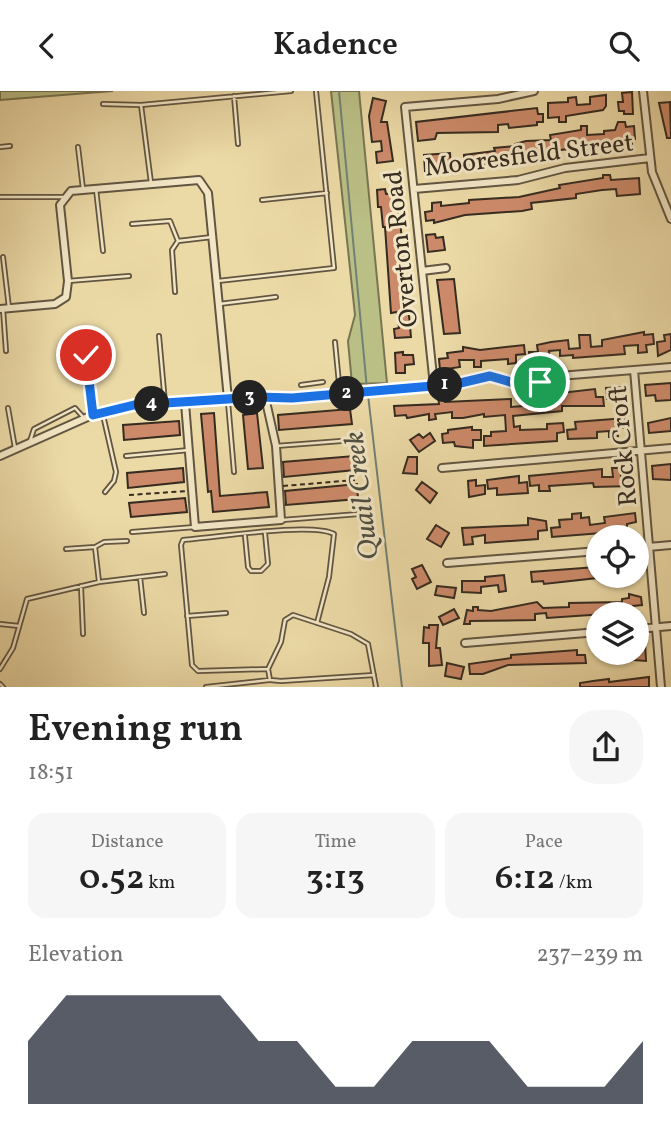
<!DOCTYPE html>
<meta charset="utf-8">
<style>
:root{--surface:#fff;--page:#f6f6f6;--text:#222;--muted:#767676;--accent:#111827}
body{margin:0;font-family:Vollkorn,serif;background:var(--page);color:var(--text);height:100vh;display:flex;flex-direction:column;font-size:26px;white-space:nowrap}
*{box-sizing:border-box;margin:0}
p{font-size:23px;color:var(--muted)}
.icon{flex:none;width:38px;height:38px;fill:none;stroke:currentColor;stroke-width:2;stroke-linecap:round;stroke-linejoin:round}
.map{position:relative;height:596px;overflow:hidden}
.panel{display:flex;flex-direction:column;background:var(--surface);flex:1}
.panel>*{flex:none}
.tools{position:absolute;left:586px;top:434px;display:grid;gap:14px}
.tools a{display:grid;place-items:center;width:63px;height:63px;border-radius:50%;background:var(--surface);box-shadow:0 2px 5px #0004;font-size:35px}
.pin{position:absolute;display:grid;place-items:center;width:60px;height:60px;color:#fff;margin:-30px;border:4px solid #fff;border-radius:50%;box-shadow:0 2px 7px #0007}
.km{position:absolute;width:35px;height:35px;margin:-18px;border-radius:50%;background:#222;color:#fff;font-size:19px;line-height:35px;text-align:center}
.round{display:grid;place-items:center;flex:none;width:74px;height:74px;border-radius:28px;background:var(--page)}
.head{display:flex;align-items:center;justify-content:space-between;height:119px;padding:0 28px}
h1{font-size:38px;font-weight:600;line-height:52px}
.metrics{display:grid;grid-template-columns:repeat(3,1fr);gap:10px;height:119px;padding:7px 28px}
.metrics div{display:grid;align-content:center;border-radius:18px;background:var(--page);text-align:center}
.metrics b{font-size:35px;font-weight:600}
.metrics small{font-size:19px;font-weight:400}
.metrics p{font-size:19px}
.chart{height:196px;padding:14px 28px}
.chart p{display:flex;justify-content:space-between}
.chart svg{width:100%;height:126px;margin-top:7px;fill:var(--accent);opacity:.7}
header{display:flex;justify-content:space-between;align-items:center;height:91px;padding:0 28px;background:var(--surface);font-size:32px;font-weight:600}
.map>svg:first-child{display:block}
.green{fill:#babf85;stroke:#787552;stroke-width:2}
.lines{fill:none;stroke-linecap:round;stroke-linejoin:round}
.stream{stroke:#718075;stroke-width:2}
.building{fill:#cd8a6a;stroke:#352b20;stroke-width:2}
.lane-casing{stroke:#625642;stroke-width:6}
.street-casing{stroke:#625642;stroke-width:10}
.path{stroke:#352b20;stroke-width:2;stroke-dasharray:5 3.5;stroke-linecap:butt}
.lane{stroke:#f2e6c5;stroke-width:2.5}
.street{stroke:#f2e6c5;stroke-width:6}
.route-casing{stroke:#fff;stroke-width:14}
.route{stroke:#1a73e8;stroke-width:9}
.labels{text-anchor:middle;stroke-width:6;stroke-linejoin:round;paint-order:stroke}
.street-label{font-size:26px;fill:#352b20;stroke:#f2e6c5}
.water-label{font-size:28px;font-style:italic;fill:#4e4e43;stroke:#f2e6c5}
</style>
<header><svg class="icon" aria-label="back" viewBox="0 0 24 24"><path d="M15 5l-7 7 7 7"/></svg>Kadence<svg class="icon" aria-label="search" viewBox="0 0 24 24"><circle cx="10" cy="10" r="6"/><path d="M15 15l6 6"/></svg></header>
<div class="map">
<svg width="671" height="596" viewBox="0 0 671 596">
<rect width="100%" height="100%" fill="#ebd9a6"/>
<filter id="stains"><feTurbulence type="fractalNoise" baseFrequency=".00286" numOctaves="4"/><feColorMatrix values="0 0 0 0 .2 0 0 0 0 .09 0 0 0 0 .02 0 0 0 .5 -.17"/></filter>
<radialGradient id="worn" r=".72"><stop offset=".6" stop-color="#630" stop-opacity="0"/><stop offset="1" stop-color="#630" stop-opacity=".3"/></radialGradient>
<!-- green -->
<path class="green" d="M0 0H113L0 9Z
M331 0H359L387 292 352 293 348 250 355 224Z"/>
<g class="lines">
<!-- stream -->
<path class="stream" d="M339 0 367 298
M368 304 402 596"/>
</g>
<!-- building -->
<path class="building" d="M632 1 633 23H624V20H619L618 11H623L622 2Z
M606 4V15L603 19 566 25V31H559V26L548 27V12L568 11V7L576 6 577 14 590 13V6Z
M373 7 386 10 381 31H387L393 70 377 72 376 61 382 60 381 50 372 51 369 25Z
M670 11 671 47H667L659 12Z
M537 17 538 23H543V31H537V34L509 37 508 33 498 34V41L437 42 435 48 418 50 416 31Z
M618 31H625L626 36 634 35 635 48H632V53L616 57V54L597 55V51L569 53V58L523 63 524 69 464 76V64L495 60 494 57 515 55V53L526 50 551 49 550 44 581 39V35H587V44L604 43V40L615 39Z
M450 62 451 76 425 80 424 64Z
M603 84H610L611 89 639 87 640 103 617 105 616 98 602 99 576 103V107L531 112 532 118 522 120 465 124 434 132V129L426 130 425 121 432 120V112L441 111V115L469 112V109L519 106 560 97 559 94 603 87Z
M385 98 386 103 395 102 396 119 399 118 411 246 395 247 394 238 399 237 397 221 391 222 385 136H383L381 116H378L377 99Z
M435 143 436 147 443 146 445 159 428 161 426 144Z
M454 188 460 242 444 243 437 189Z
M644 241V244L653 243 654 253 646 254 647 261 638 262V254L624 255 625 263 573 267V264L560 265V259L549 260 550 268 530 270 529 261H538L537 254 551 251 568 249 569 258 580 257 579 244H590L591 256 602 255V249Z
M671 243V259L658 265 657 251 665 250 664 244Z
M524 254 525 263 516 264V272L508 273V268L481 270V276H474V269H459L460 276 440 279 439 268 448 267 447 262 463 260V256L480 259Z
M403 261V264H413L414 273 405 274V282H396L395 262Z
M671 292V309L656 310 655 304 646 305 645 294Z
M625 296 626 313H616L615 307 607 308 606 297Z
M595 298 596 306H603L604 315H562V320L513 325 514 336 520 335V339L547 338V333L563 332 564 341 557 342V350L484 355V345H491V341L506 340 505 324 484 326V323L463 327H452V321L435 323 436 328 429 329V323L407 327 406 324 395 325 394 315 439 313 438 305H445V311L511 308V316L523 315V310L546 309 552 303Z
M350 318 352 333 279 339 278 324Z
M214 322 220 405 267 401 269 416 213 421 211 400 208 401 201 323Z
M257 322 263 377 248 378 243 324Z
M626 327 627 336 617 337 618 345 609 346V340L597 341V347L568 348 567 339 576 338 575 331Z
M671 327V340L649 342 648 332Z
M179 330 180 344 124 349 123 334Z
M472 336V339H481V349H473V357L455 355 454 351 443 352 442 343 448 342V339Z
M430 342 435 350 419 361 410 349 419 343 423 347Z
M354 365 355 379 284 386 283 371Z
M408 366H417V383L403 382Z
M671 373V389L653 388 652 375Z
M183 377 184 391 128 397 127 382Z
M612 377H621V385L631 384 632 395 594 396 593 392 549 395 550 400H539V394L530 395 529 385 602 378V386H613Z
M519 385V392L527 391 528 402 497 404V397L488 398 487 389Z
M476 389V395L485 394V403L469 406 468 390Z
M422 391 437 402 430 412 416 399Z
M357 393 358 408 286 414 285 400Z
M185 407 187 421 131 426 129 412Z
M581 422V427L589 426 590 434 605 432 604 426 635 422 636 431 627 433V440L552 446 551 437 560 436 559 429 572 428V423Z
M528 427 546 430 547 439 538 440V448L485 452V444L472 446 473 453 464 454 462 437 528 434Z
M436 434 449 442 441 456 427 448Z
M422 474 431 491 417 498 412 488 416 486 412 478Z
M596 476 597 487 544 493 543 490 532 491 531 481Z
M504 484 506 500 499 501 498 494 481 496V502L462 501V490H485V486Z
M437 495 456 497 454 507 435 504Z
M629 503 641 506 642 514 633 515 634 521 547 527 546 522 535 523V529L470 530V533H464L467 519 473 520V516H478V519L491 520 537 511 543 517 569 516V512L622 511V508L629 507Z
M454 518 459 527 443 534 439 526Z
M429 534H438L436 557H440L442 574 429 575V552H423L424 536 429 537Z
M645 552 646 570 608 567V562H637V553Z
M577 559V564H585L586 572 508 574 483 583H470L469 573 511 567V564Z
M447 572 464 576 461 588 445 585Z
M649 586V596H580V592L593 590 609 588V591Z"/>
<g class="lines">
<defs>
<path id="lane" d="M234 5 238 53
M103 13 141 14
M0 56 10 55
M78 56 83 98
M151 92 141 14 291 0
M96 98 103 160
M0 106H64
M262 109 327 102
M132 133 170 130 178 150 212 146
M3 166 9 217
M68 190 129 185
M218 190 334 177 316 0
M175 201 172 159 178 150
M219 213 276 206
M3 218 6 260
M159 245 165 312
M335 251 340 303
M86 264 93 324
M301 294 323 291
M228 311 234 381
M8 317 15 357
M103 324 116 381 114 390 105 401
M30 350 34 338 75 317 84 327
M276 355 354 349
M126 365 189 359
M282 429 359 423
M132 441 195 436
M245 445 248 476 251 480H261L268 473 265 442
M95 456 104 451 127 450
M66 458 95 456 99 491
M140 486 144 522
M81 495 83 543
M187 525 226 522
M317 532 329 486 334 443C311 431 214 447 183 449L181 454 192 574 198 580 268 578 281 551 285 529 293 524 351 543 368 553 376 596
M0 533 19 535
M0 578 13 557 27 508 99 491 165 483
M268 578 270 589 281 590 374 584
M0 593 3 596
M206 596 269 589"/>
<path id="street" d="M643 0 652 81 671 128
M414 98 518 89 565 77 650 67
M422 180 446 177
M0 218 55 213 66 206 68 190 60 114 71 100 199 89 208 102 228 308
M634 279 661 596
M434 295 405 16 498 8 534 0
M185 312 195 436 281 429 276 355 265 306
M0 365 90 325 134 314 258 306 292 307 456 293 490 285 513 293 530 294 559 285 671 276
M442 377 671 357
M637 457 671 454
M447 472 598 460
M637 538 671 535
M465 552 598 541"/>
</defs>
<!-- lane casing -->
<use href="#lane" class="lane-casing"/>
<!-- street casing -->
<use href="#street" class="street-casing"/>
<!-- path -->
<path class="path" d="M283 395 355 389
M129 404 187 400"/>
<!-- lane -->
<use href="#lane" class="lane"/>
<!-- street -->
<use href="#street" class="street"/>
</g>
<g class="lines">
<defs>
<path id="route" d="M86 264 93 324 134 314 258 306 292 307 456 293 490 285 521 294 540 291"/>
</defs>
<!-- route casing -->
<use href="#route" class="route-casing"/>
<!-- route -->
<use href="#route" class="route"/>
</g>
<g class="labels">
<!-- street labels -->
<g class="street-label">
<text transform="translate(529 63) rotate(-7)" y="9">Mooresfield Street</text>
<text transform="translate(400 158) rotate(-96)" y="9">Overton Road</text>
<text transform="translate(622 355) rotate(-95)" y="9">Rock Croft</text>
</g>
<!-- water labels -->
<g class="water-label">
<text transform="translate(360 405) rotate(-97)" y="10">Quail Creek</text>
</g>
</g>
<rect width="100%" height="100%" filter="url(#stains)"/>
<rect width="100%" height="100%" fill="url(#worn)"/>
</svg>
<div class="tools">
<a><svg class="icon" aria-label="locate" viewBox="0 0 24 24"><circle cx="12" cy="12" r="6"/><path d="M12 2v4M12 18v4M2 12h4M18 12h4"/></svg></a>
<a><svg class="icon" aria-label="layers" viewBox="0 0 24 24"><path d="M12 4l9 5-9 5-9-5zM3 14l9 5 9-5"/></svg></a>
</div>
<div class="pin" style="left:540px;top:291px;background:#1e9e55"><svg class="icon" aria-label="arrive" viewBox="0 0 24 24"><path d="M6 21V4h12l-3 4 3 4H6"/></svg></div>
<div class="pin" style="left:86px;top:264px;background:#d93025"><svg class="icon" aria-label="check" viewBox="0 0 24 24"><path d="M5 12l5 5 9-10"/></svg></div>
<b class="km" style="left:445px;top:294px">1</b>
<b class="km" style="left:347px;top:303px">2</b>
<b class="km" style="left:250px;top:307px">3</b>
<b class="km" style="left:152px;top:313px">4</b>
</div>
<section class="panel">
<div class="head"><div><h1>Evening run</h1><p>18:51</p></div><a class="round"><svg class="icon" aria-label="share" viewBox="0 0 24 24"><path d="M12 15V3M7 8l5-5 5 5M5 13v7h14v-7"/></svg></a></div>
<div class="metrics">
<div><p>Distance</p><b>0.52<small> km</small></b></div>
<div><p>Time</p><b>3:13</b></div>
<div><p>Pace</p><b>6:12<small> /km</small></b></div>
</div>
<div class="chart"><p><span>Elevation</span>237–239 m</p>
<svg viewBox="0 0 160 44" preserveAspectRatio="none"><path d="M0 44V22L10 6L20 6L30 6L40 6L50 6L60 22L70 22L80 38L90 38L100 22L110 22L120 22L130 38L140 38L150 38L160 22V44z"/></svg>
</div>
</section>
